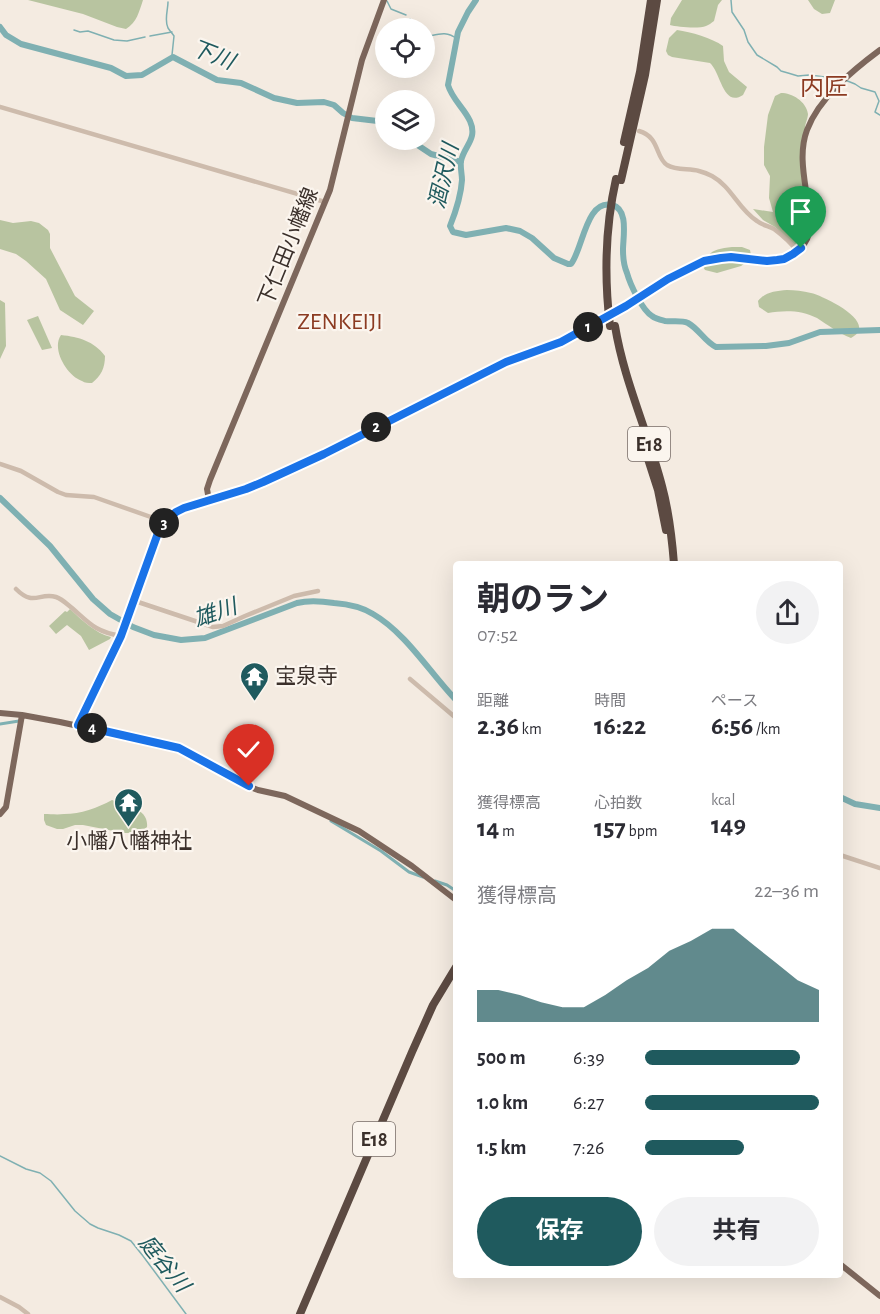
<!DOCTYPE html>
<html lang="ja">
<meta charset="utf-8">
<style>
:root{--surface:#fff;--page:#f2f2f3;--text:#2b2b33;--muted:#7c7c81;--accent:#1f5a5e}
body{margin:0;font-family:"Alegreya Sans","Noto Sans JP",sans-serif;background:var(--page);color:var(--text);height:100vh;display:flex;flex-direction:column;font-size:22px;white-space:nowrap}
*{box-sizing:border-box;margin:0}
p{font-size:20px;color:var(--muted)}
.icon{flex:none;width:33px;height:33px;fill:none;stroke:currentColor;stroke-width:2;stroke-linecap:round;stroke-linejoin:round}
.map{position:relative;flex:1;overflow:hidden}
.panel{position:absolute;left:453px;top:561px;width:390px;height:717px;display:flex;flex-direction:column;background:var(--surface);border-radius:6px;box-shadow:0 6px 24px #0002}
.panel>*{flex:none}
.controls{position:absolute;left:375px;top:18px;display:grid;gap:12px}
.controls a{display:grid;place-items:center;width:60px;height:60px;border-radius:50%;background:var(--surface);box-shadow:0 6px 24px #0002;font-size:30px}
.pin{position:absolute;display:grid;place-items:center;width:51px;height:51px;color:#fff;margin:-62px -26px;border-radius:50% 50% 50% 0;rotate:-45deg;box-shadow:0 0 6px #0007}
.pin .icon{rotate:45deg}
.km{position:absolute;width:30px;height:30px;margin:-15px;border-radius:50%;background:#222;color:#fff;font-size:16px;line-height:30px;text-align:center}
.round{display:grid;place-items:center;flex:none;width:63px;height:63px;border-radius:32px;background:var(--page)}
.summary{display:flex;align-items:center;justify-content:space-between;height:102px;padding:0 24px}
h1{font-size:33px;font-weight:700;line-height:45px}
.figures{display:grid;grid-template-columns:repeat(3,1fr);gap:9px;height:102px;padding:6px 24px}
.figures div{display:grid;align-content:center}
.figures b{font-size:26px;font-weight:700}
.figures small{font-size:16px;font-weight:400}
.figures p{font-size:16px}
.chart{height:168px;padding:12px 24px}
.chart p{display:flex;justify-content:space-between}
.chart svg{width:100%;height:108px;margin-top:6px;fill:var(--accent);opacity:.7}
.button{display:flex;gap:12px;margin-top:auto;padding:12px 24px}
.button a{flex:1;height:69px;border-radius:36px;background:var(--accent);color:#fff;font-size:24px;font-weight:700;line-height:69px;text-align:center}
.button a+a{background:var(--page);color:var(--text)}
ul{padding:0 24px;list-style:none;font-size:20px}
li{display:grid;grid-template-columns:96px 72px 1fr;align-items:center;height:45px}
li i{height:15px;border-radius:8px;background:var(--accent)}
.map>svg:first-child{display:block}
.green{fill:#b8c4a0}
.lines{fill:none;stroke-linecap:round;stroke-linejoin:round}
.stream{stroke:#7fb0b2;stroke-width:1.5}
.canal{stroke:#7fb0b2;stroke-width:3}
.river{stroke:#7fb0b2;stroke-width:6}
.minor{stroke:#cdbbac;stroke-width:4.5}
.major{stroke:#7d675c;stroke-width:6}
.highway{stroke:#5c4a42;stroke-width:8}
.highway-bridge{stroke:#5c4a42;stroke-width:8}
.route-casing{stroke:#fff;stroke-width:12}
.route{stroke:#1a73e8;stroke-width:8}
.labels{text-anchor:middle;stroke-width:4.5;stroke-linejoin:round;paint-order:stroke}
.shield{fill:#fbf5ee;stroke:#756b66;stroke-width:1.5}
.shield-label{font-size:20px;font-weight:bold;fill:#3b302b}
.street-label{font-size:21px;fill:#3b302b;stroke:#fbf5ee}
.poi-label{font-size:21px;fill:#3b302b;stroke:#fbf5ee;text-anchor:start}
.water-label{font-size:22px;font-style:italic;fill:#1f5a5e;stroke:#fbf5ee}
.quarter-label{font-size:24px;fill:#8c3b22;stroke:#fbf5ee}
</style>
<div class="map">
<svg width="880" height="1314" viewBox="0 0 880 1314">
<rect width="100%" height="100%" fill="#f4ebe1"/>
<!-- green -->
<path class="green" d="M28 0H143C139 12 137 22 126 29L117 27 83 14Z
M682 0H722L718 5 714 21C711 23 709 25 706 26 699 29 677 27 670 25L671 18Z
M808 0H835L830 13 822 14 814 9Z
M677 30C691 32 712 38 723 46L724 61 729 72 747 87 743 95C723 108 721 73 710 63L672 57 668 55 666 51 669 38Z
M781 93C792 93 806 101 808 114 808 118 805 124 805 128 803 140 802 153 801 165 801 185 809 205 806 225 805 234 801 238 795 245L775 227 763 220 753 209 773 212 769 198 770 176 764 165V147L768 115 775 96Z
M0 220 13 223 31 221 39 223 48 230 50 234V248L75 296 94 311 83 325 60 310 46 279 26 261 16 254 0 249Z
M732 247H742L750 250 751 255 748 261 741 266 717 273 705 270 702 265C710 249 717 249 732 247Z
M787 290C795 290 803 291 811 293 824 296 880 323 851 338 838 333 828 325 817 318 802 310 784 310 768 313L759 307 758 301C765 292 775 291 787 290Z
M0 300 5 303 6 346 0 359Z
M38 316 52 348 42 350 27 320Z
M61 335C79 337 94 341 105 356 105 368 101 376 92 383 88 383 85 383 82 381 67 376 51 349 61 335Z
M70 609C83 621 95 633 111 637L110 639 89 650 81 636 67 625 56 634 49 626 65 611 67 612Z
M112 800C126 806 149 808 147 827L139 833H124L83 825H75L63 829H57L46 825 44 820V814C51 814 57 815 64 814 81 814 97 808 112 800Z"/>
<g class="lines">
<!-- stream -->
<path class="stream" d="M731 0 732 12 744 30 748 42 757 55 777 67 781 71 788 73 798 76 809 75 841 79
M387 1 391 9 406 15
M168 2C168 10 164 20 168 28 170 31 172 33 174 36L172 55 173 57
M407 28 410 19
M74 30 80 32 88 31 114 40 127 41 145 37
M150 36 172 32
M424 37C437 35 446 30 457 39
M845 80 855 84 861 88 875 92 879 101 875 112 880 115
M0 1156 26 1169 40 1173 51 1181 75 1211 90 1224 98 1228 119 1235 131 1241 143 1256 186 1314"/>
<!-- canal -->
<path class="canal" d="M0 724 19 721
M331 821 381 851 409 872 423 877
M435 881 447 885 456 891"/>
<!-- river -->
<path class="river" d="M476 0 468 12 458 32 448 85C452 99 464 108 470 121 478 139 464 146 461 161 460 167 462 174 462 180 461 196 456 211 450 226L453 232 466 235 506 228 520 231 532 238 554 258 568 264H571C583 249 586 199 612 205 629 209 623 237 623 250 623 258 624 266 627 273 630 284 642 310 652 316 656 319 661 320 665 321 673 322 681 320 688 323 699 329 705 342 716 347L766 346 789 343 820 332 880 330
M0 27 6 35 21 44 111 68 126 76 142 75 173 57 217 80 241 83 274 98 297 103 324 102 334 105 343 113 352 118 386 122
M410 140 431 154 461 162
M0 498 50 546 93 599 110 614 133 627 154 635 181 640 205 638 297 603C309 600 321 601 334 603 347 604 362 607 373 614 406 633 430 673 456 700
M840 797 855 804 880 808"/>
<!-- minor -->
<path class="minor" d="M0 107 325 202
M639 131C660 137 655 157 667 165 677 171 689 168 699 171 703 172 708 174 712 176 732 187 738 209 757 221 762 225 768 226 774 229 782 235 791 243 797 251
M0 464 21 471 58 492 66 495 94 497 165 522
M16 589C34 607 39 592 56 597 62 599 67 604 72 608 90 624 96 632 121 636
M135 601 213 627 223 626 245 616 294 596 318 591
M410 679 456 718
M840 855 880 868
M0 1297 19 1307 28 1314"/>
<!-- major -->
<path class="major" d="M209 500 207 489 210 480 330 190 362 60 384 0
M0 713 22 715 60 722 179 748 245 785 258 790 285 796 359 831 412 866 456 900
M77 725 121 636 158 533C176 500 217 499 249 488 265 483 281 475 297 467 352 440 407 411 462 384 477 377 490 369 505 362 523 354 544 350 563 341 589 328 616 312 641 296 661 284 681 269 703 261 732 250 766 270 792 255 800 250 807 242 809 233 811 224 809 214 808 205 805 180 798 154 807 130 819 98 853 70 880 50
M0 814 6 807 22 715
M840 1264 880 1296"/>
<!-- highway -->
<path class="highway" d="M624 142 640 72 651 0
M621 180 645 75 657 0
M615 326C624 381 648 432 662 486 669 512 672 538 674 564
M639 431 658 490 666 530
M300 1314 412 1052 433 1005 456 967"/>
<!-- highway-bridge -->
<path class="highway-bridge" d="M610 326C604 276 605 228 616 179"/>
</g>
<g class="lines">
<defs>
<path id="route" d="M249 786 179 748 78 725 121 636 158 533 165 522 176 512 184 508 246 489 263 482 324 454 506 362 561 342 626 306 668 279 704 261 721 258 731 257 767 261 777 260 784 259 793 254 801 248"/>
</defs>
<!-- route casing -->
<use href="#route" class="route-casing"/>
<!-- route -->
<use href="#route" class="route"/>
</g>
<!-- icons -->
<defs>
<symbol id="temple-pin" viewBox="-11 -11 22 30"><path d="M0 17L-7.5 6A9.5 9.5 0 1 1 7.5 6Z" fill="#1f5a5e" stroke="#fbf5ee"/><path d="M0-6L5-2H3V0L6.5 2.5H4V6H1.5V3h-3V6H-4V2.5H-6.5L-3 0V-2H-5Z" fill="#fff"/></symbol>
</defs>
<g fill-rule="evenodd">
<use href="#temple-pin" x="238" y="660" width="33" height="45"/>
<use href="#temple-pin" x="112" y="786" width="33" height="45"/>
</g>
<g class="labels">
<!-- shield labels -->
<g class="shield">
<rect x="628" y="427" width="42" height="34" rx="4.5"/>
<rect x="353" y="1122" width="42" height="34" rx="4.5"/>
</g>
<g class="shield-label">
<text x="649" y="451">E18</text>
<text x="374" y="1146">E18</text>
</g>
<!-- street labels -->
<g class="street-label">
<text transform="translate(288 247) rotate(-68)" y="7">下仁田小幡線</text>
</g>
<!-- poi labels -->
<g class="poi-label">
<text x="275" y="683">宝泉寺</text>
<text x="129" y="848" text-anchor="middle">小幡八幡神社</text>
</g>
<!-- water labels -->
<g class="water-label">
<text transform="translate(213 54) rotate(21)" y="8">下川</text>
<text transform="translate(443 176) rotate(-77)" y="8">涸沢川</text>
<text transform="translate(215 612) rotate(-19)" y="8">雄川</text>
<text transform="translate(165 1263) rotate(51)" y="8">庭谷川</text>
</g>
<!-- quarter labels -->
<g class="quarter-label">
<text x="824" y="95">内匠</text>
<text x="340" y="329">ZENKEIJI</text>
</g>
</g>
</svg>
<div class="controls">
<a><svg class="icon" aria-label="locate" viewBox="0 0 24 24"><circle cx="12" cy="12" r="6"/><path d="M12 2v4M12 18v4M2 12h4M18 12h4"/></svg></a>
<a><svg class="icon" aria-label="layers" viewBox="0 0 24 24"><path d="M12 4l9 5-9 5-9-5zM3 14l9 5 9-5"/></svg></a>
</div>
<div class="pin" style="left:801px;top:248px;background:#1e9e55"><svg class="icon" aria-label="arrive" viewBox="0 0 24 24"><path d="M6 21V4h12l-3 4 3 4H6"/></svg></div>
<div class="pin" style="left:249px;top:786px;background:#d93025"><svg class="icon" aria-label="check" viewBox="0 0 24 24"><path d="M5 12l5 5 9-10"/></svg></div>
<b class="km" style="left:588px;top:327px">1</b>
<b class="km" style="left:376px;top:427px">2</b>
<b class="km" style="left:164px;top:523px">3</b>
<b class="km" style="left:92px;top:728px">4</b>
<section class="panel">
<div class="summary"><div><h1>朝のラン</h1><p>07:52</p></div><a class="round"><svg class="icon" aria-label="share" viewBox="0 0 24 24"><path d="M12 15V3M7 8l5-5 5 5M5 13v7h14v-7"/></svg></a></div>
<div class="figures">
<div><p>距離</p><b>2.36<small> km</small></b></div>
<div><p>時間</p><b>16:22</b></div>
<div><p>ペース</p><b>6:56<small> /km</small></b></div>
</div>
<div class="figures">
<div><p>獲得標高</p><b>14<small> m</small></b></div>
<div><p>心拍数</p><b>157<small> bpm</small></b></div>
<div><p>kcal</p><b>149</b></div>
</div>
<div class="chart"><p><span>獲得標高</span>22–36 m</p>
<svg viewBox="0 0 160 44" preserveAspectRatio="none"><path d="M0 44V31L10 31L20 33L30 36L40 38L50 38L60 33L70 27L80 22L90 15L100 11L110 6L120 6L130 13L140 20L150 27L160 31V44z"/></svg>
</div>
<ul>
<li><b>500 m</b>6:39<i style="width:89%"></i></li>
<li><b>1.0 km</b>6:27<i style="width:100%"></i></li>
<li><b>1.5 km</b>7:26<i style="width:57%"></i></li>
</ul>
<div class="button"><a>保存</a><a>共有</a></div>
</section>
</div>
